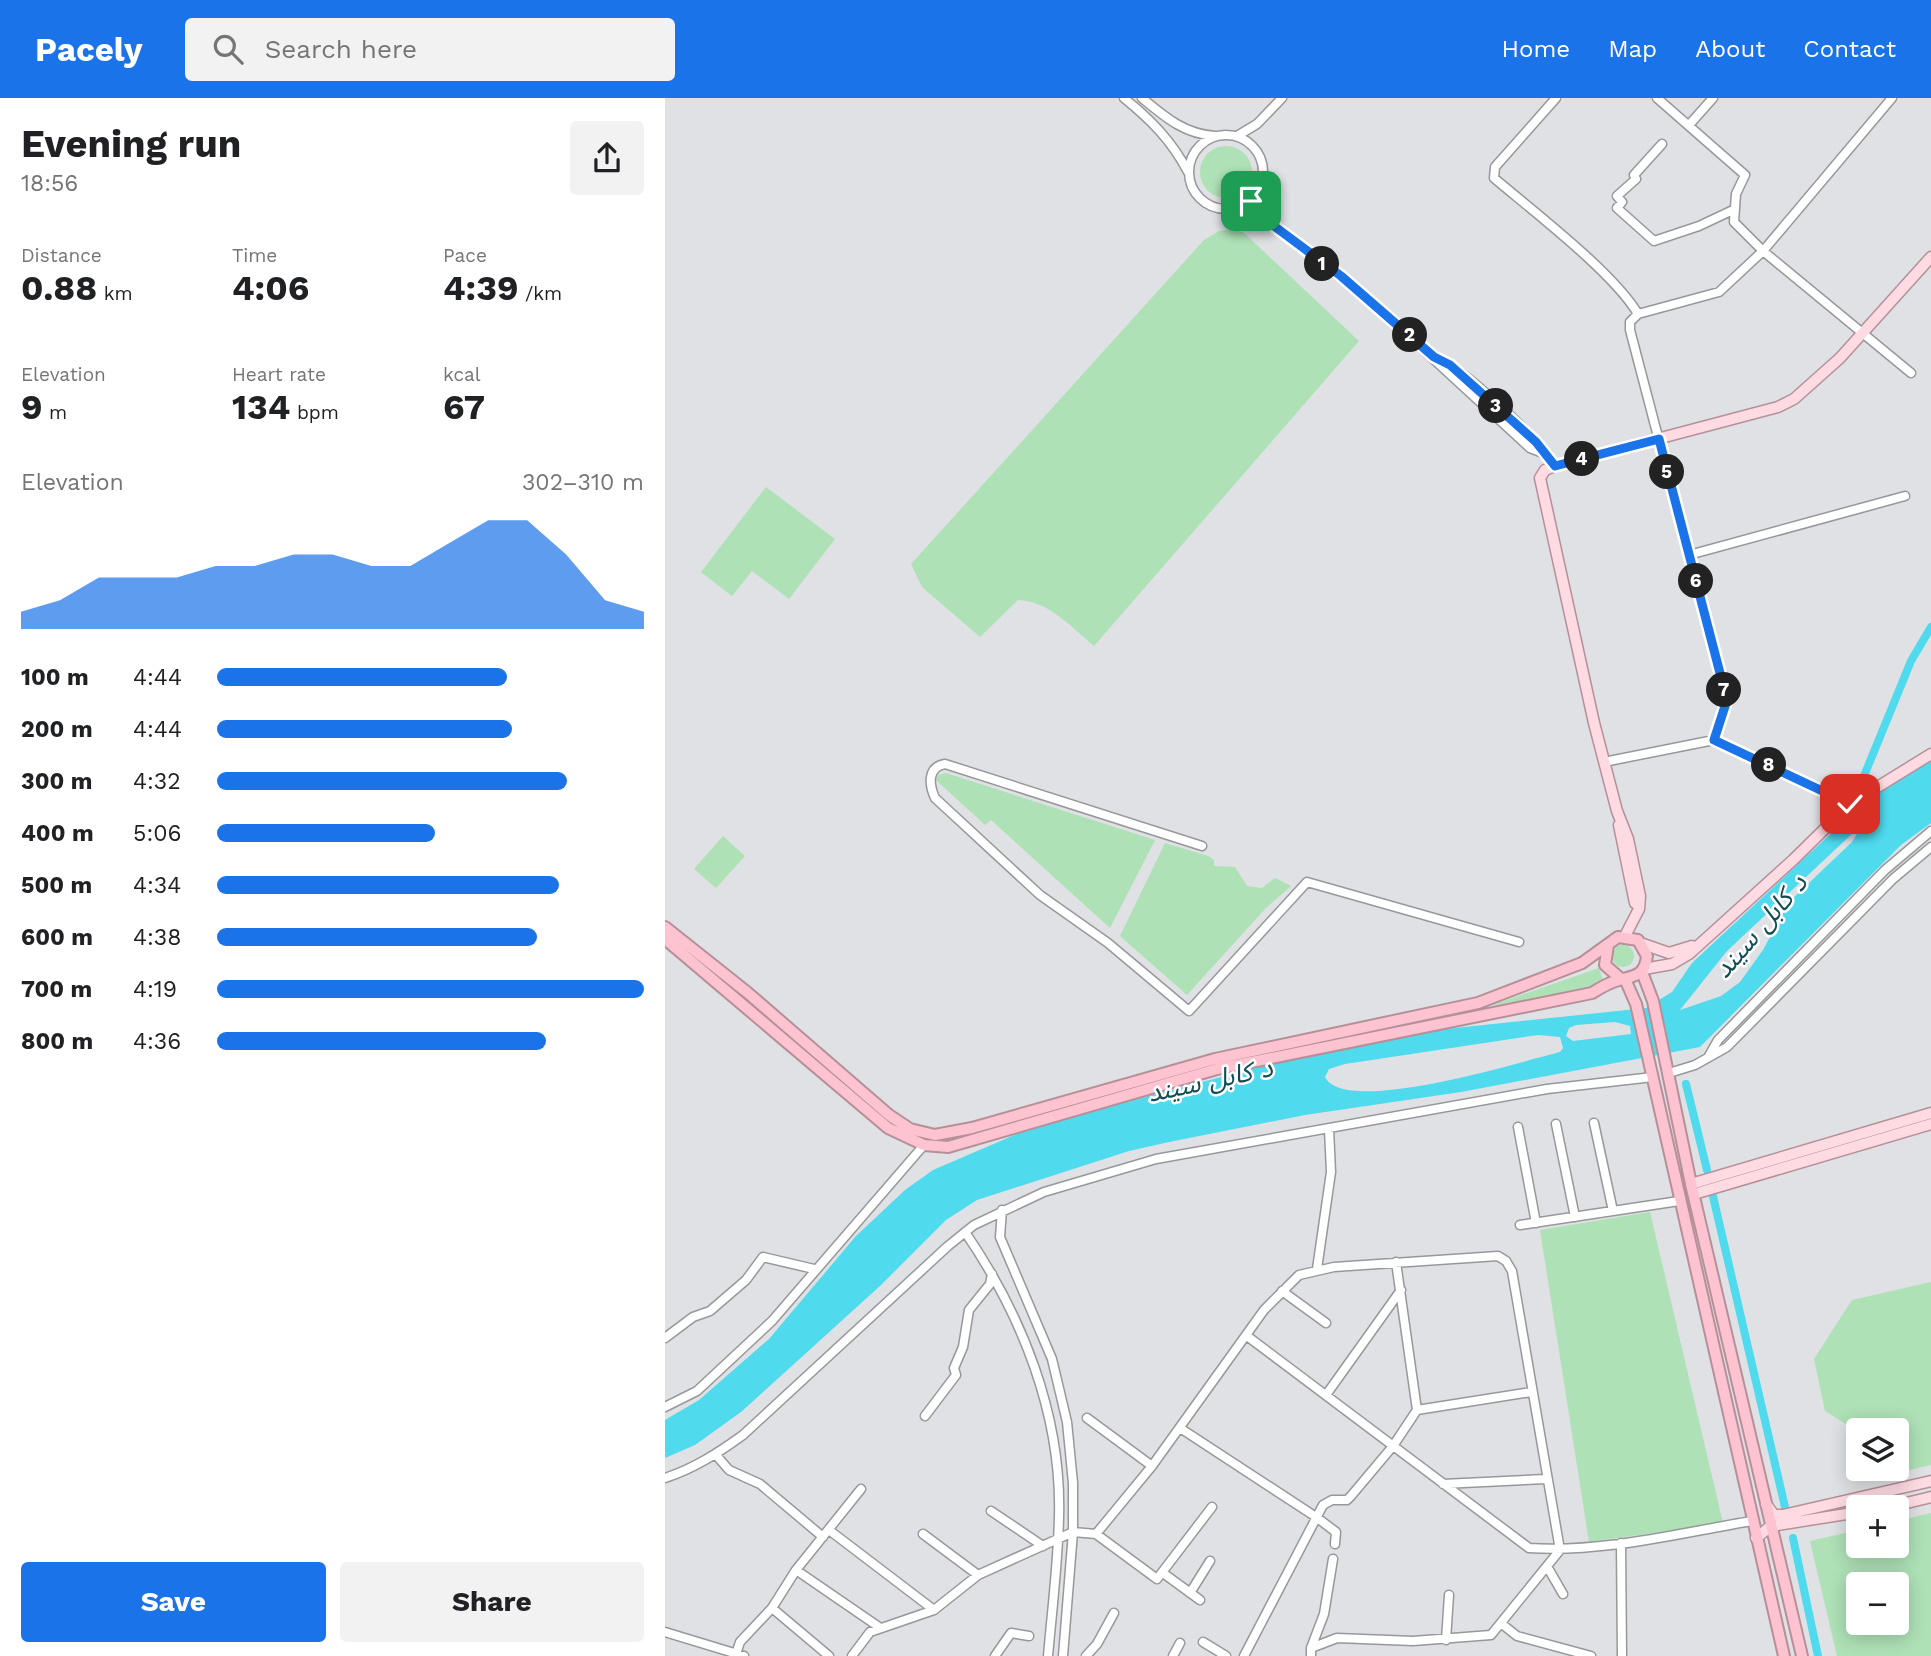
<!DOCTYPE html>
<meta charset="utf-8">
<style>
:root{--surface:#fff;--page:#f2f2f2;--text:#202124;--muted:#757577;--accent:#1a73e8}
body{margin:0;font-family:"Work Sans","Noto Sans Arabic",sans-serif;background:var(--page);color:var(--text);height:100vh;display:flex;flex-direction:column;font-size:26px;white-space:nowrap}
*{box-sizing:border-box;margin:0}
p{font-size:23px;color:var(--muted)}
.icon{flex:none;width:38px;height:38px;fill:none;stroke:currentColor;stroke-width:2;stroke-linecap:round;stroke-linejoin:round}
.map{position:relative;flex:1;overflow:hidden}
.details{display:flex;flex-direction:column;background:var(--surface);width:665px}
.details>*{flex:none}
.controls{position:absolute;left:1181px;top:1320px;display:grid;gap:14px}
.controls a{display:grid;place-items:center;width:63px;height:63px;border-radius:7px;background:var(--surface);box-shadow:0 4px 18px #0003;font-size:35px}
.pin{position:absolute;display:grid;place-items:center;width:60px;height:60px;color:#fff;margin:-30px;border-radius:14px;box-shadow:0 4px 10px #0006}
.km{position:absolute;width:35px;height:35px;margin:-18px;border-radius:50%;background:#222;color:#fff;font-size:19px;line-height:35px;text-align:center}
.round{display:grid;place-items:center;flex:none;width:74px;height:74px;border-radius:7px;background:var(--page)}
.head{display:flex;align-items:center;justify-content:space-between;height:119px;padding:0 21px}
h1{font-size:38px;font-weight:700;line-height:52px}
.stats{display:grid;grid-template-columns:repeat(3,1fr);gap:10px;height:119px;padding:7px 21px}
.stats div{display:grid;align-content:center}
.stats b{font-size:35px;font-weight:700}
.stats small{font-size:19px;font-weight:400}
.stats p{font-size:19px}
.chart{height:196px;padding:14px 21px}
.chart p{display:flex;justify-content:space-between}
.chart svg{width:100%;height:126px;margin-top:7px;fill:var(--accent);opacity:.7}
.primary-button{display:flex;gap:14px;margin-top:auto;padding:14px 21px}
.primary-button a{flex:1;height:80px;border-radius:7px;background:var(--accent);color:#fff;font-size:28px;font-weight:700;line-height:80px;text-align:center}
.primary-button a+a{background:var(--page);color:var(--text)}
ul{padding:0 21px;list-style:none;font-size:23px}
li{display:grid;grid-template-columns:112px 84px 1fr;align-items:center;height:52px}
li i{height:18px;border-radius:9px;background:var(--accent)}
header{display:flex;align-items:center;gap:42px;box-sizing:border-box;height:98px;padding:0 35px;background:var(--accent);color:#fff}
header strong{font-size:33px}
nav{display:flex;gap:38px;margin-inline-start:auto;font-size:24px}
.search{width:490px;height:63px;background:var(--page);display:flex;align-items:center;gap:18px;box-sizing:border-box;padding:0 24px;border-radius:7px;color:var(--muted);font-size:26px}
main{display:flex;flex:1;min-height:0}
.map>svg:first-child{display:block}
.green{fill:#aee1b6;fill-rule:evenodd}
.water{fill:#4fdaee;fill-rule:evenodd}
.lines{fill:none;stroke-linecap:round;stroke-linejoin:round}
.canal{stroke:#4fdaee;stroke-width:8}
.minor-casing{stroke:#96989a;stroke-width:11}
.major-casing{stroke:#b69099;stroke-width:13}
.highway-casing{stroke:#b69099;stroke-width:14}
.minor{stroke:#fff;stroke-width:8}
.major{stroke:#fedbe3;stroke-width:10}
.highway{stroke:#fec3d0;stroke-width:10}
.route-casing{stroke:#fff;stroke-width:14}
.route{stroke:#1a73e8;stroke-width:9}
.labels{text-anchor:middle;stroke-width:5;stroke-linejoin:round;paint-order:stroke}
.water-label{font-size:26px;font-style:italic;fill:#104d55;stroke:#fff}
</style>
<header>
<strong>Pacely</strong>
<div class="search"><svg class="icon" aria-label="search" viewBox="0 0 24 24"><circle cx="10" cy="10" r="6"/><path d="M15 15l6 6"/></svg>Search here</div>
<nav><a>Home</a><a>Map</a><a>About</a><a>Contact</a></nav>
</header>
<main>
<section class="details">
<div class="head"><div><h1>Evening run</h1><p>18:56</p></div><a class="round"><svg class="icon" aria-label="share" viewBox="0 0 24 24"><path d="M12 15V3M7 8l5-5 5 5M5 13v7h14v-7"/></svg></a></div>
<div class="stats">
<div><p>Distance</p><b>0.88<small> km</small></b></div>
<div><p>Time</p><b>4:06</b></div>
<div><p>Pace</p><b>4:39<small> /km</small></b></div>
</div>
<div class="stats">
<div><p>Elevation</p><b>9<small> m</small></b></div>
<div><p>Heart rate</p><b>134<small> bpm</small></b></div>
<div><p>kcal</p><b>67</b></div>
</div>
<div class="chart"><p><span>Elevation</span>302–310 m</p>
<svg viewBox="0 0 160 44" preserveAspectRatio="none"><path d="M0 44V38L10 34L20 26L30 26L40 26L50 22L60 22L70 18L80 18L90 22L100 22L110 14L120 6L130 6L140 18L150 34L160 38V44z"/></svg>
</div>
<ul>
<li><b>100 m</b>4:44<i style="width:68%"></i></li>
<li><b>200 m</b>4:44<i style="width:69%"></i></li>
<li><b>300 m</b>4:32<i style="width:82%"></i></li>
<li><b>400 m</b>5:06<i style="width:51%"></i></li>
<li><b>500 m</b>4:34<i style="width:80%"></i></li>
<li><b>600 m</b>4:38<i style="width:75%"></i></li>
<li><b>700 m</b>4:19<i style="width:100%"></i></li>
<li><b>800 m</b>4:36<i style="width:77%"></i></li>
</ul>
<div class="primary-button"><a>Save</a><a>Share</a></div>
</section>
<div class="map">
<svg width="1266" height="1558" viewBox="0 0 1266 1558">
<rect width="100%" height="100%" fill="#dfe1e4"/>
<!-- green -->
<path class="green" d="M535 74a26 26 0 1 1 52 0a26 26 0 1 1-52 0Z
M566 132 578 134 694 243 429 548C406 529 384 503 353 502L315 539 257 489 246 466 539 142 554 133Z
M101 389 170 441 124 501 87 473 67 498 36 474Z
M281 675 490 742 445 830 326 722 320 727 271 682 273 677Z
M58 738 80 758 51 790 29 771Z
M500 745 543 758 549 762V768L570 769 582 788 597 790 610 780 626 788 600 811 522 897 455 838Z
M947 858a11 11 0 1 1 22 0a11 11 0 1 1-22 0Z
M934 870 938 882 930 885 932 890 824 908Z
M985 1114 1058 1425 924 1444 875 1132Z
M1266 1184V1367L1205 1381 1202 1370H1232V1332L1193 1334 1160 1313 1149 1261 1187 1202Z
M1266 1415V1558H1172L1145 1443 1193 1432 1194 1447H1232V1423ZM1194 1486H1232V1524H1194Z"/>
<!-- water -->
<path class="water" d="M1266 661V725L1236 747 1035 949 796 994 640 1017 504 1044 464 1053 312 1102 281 1122 215 1188 76 1314 30 1347 0 1360V1322L34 1302 104 1241 191 1138 240 1092 268 1072 373 1027 606 966 743 935 981 910 1007 894 1027 865 1174 728 1193 719 1199 703ZM1189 734 1192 736 1187 744 1124 804 1098 852 1075 884 1056 898 1015 912 1062 853ZM950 924 965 928 966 936 908 943 901 938 904 930 911 927ZM873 937 895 939 898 950 895 954C858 963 679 1019 660 979L664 971 680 966Z"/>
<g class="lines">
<!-- canal -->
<path class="canal" d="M1199 678 1246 563 1266 529
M1021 986 1042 1072
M1047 1094 1120 1409
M1128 1440 1153 1558"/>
<defs>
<path id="minor" d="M459 0C486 22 507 43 523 74
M477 0C500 19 519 36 550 38
M891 0 830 69 829 80C868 113 949 175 973 216
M992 0 1080 77 1071 96 1069 124 1098 153 1246 275
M1024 27 1048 0
M524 74a37 37 0 1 1 74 0a37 37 0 1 1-74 0Z
M572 38 592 26 617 0
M997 46 969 77 971 81 952 98 957 104 952 110 989 143 1034 128 1068 112
M575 109 605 125 700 198 865 350 883 357
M769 259C798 269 873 341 890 368
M1024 457 1240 398
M1049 642 1062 602 965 232V224L973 216 1054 194 1098 153 1227 0
M939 664 1049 642 1185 706
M537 748 280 666C262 669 264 687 270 700L375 797 443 845 524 913 642 784 854 844
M1044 958 1053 942 1220 772 1266 733
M1004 975 1030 967 1062 949 1228 781 1266 749
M929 1025 948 1113
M891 1026 910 1119
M853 1029 871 1125
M337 1112 335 1139 387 1261 402 1324 408 1385V1434L398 1558
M855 1127 1014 1103
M300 1134C357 1217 397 1317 394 1419 393 1465 387 1512 383 1558
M652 1171 666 1074 664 1031
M617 1193 661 1225
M582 1238 864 1450C938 1455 1014 1435 1087 1423
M0 1240 28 1219 45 1213 81 1182 98 1159 149 1171
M661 1297 736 1192
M0 1309 32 1293 107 1223 259 1047
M752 1312 866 1294
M260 1318 291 1277 289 1270 298 1249 304 1212 325 1186 327 1176
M422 1320 487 1368
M515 1330 651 1419 671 1434 670 1446
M51 1357 64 1372 95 1386 158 1439
M0 1380C30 1370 53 1355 78 1337L283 1148 309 1127 379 1094 491 1061 882 991 988 979
M778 1386 880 1381
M326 1413 378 1448
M164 1432 269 1512
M258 1436 313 1477
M431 1436 492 1481 547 1409
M956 1445 957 1558
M883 1470 898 1496
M131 1472 214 1529
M498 1475 535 1502
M525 1495 545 1463
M107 1510 164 1558
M837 1526 852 1538 926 1558
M0 1534 79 1558
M781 1542 784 1497
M538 1544 561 1558
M646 1550 659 1516 668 1461
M71 1556 75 1544 107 1510 131 1472 196 1391
M187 1558 205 1534 269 1512 313 1477 408 1434 431 1436 487 1368 599 1212 634 1177 669 1169 833 1158 841 1163 847 1173 895 1452 826 1537 748 1543 672 1540 646 1550V1558
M330 1558 346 1535 364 1538
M421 1558 432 1546 449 1515
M508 1558 515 1545
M579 1558 658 1407 667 1402H682L686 1398 728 1348 752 1312 731 1164"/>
<path id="major" d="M954 727 970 805
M960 838 974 811 975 798 963 741 952 713 929 625 875 380 880 372 890 368 1113 309 1129 301 1175 260 1266 159
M978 846 1004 855 1027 848
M979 871 1007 866 1024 856 1128 762 1185 706 1266 656
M1026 1086 1266 1015
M1029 1096 1266 1026
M1101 1406 1109 1417H1118L1266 1383
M1225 1409 1266 1399
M1091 1440 1106 1428 1194 1414"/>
<path id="highway" d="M0 829 83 895 224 1017 245 1031 270 1037 307 1030 550 961 813 905 917 865 953 839 973 842 982 858C980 878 969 878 954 882 945 884 935 890 927 895L552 971 283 1049 259 1047 223 1030 0 841
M943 847 940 867 956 881
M977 874 988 903 1026 1086 1137 1558
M960 881 971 906 1119 1558"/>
</defs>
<!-- minor casing -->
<use href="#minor" class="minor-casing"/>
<!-- major casing -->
<use href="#major" class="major-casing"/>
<!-- highway casing -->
<use href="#highway" class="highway-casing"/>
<!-- minor -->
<use href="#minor" class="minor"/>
<!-- major -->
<use href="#major" class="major"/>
<!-- highway -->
<use href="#highway" class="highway"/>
</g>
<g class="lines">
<defs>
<path id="route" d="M586 103 575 109 605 125 676 178 769 259 785 267 871 344 890 368 994 341 1062 602 1049 642 1185 706"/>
</defs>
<!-- route casing -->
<use href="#route" class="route-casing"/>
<!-- route -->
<use href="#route" class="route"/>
</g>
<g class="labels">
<!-- water labels -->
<g class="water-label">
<text transform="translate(1095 828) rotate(-49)" y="9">د کابل سيند</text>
<text transform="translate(545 982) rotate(-12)" y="9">د کابل سيند</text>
</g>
</g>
</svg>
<div class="controls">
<a><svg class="icon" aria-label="layers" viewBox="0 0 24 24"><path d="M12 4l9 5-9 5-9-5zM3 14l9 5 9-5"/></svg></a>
<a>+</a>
<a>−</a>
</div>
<div class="pin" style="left:586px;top:103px;background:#1e9e55"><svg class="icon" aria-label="arrive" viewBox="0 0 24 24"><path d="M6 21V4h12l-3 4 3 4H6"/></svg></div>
<div class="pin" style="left:1185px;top:706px;background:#d93025"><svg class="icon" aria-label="check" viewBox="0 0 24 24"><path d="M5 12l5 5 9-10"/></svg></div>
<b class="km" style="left:657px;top:166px">1</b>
<b class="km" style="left:745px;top:237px">2</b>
<b class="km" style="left:831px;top:308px">3</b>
<b class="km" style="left:917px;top:361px">4</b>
<b class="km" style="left:1002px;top:374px">5</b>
<b class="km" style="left:1031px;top:483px">6</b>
<b class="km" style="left:1059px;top:592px">7</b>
<b class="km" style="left:1104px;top:667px">8</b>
</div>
</main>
